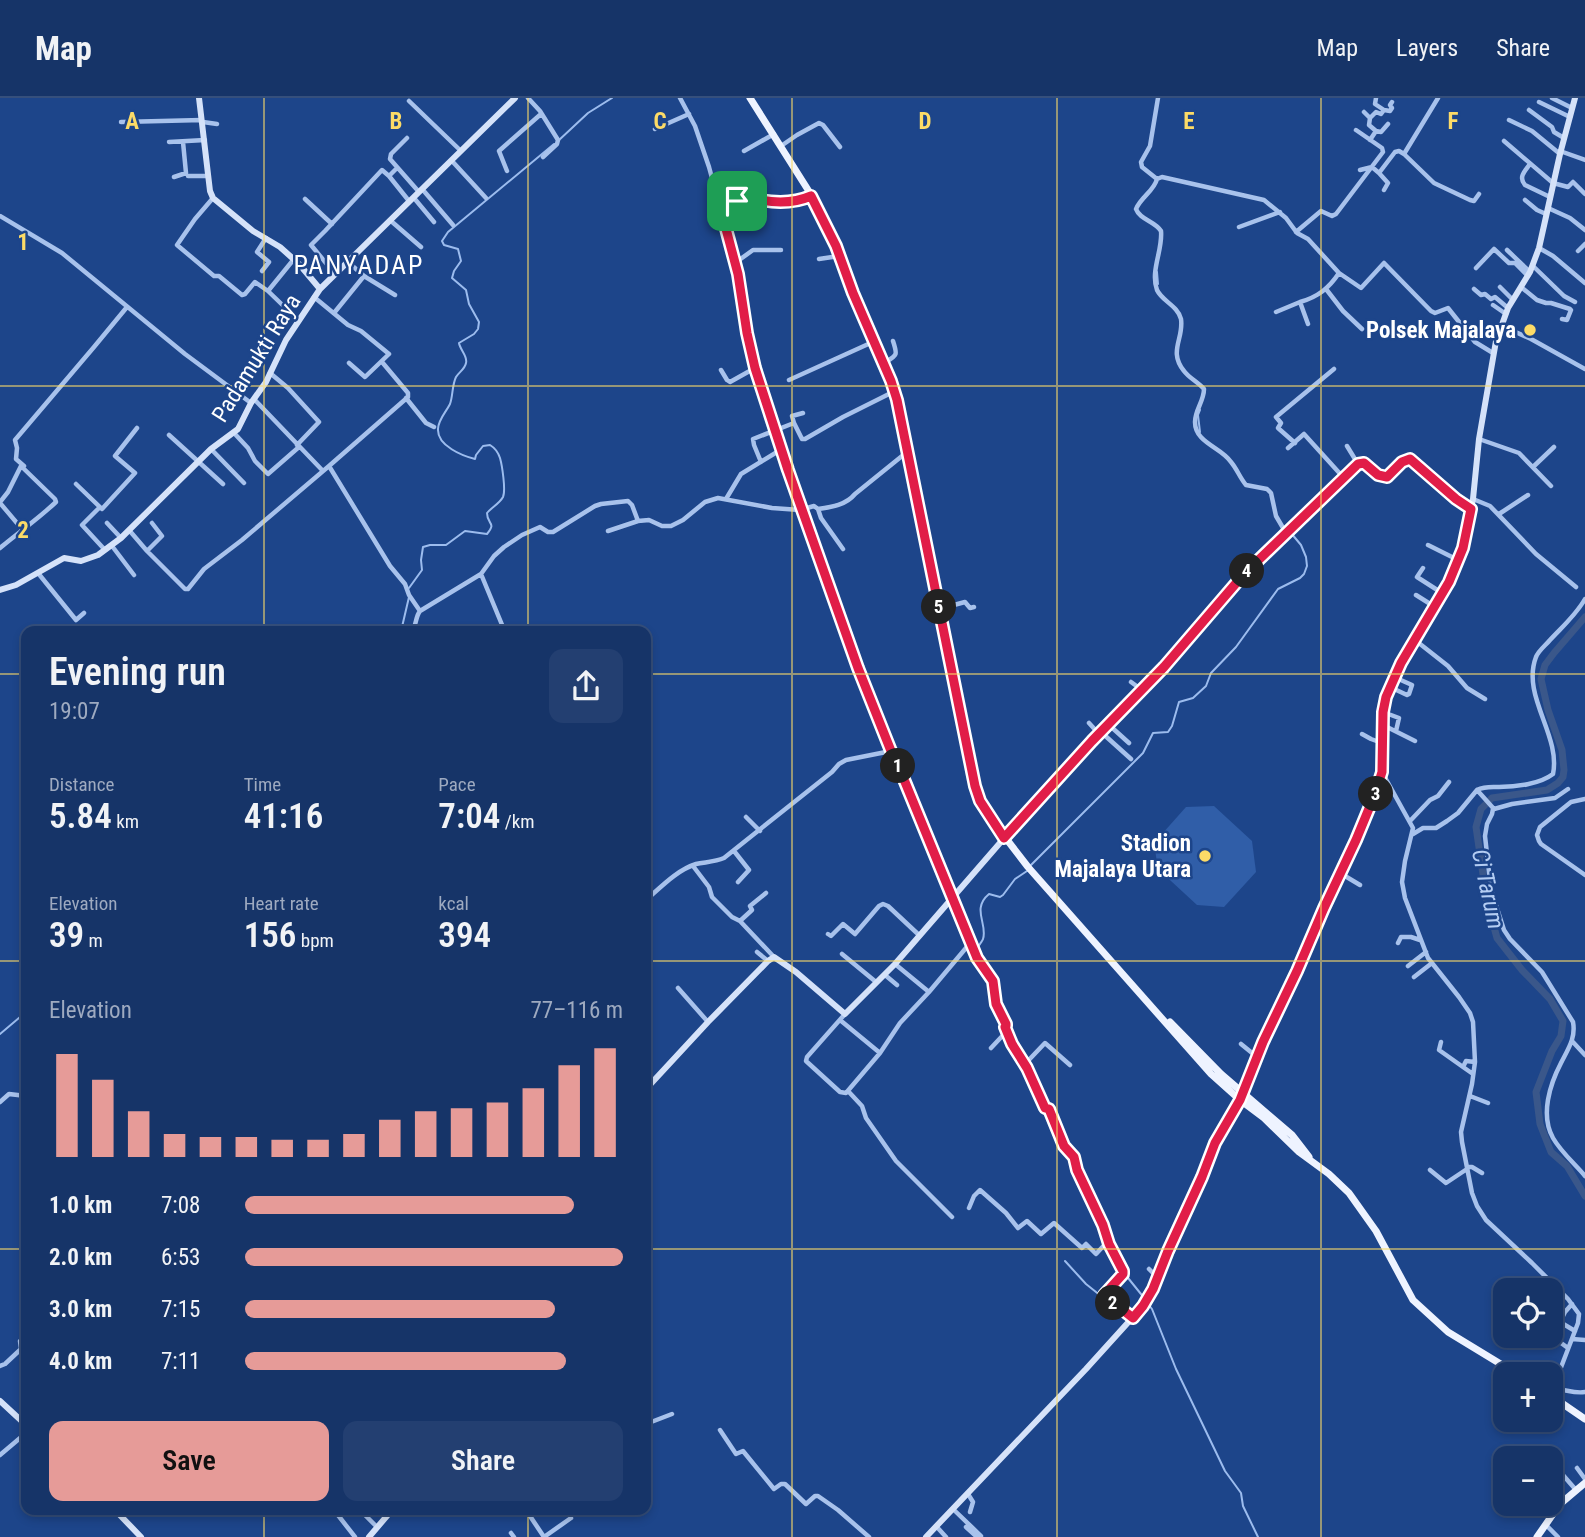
<!DOCTYPE html>
<meta charset="utf-8">
<style>
:root{--surface:#163468;--page:#233f71;--text:#f1f3f6;--muted:#9eaac0;--line:#354f7c;--accent:#e69b98}
body{margin:0;font-family:"Roboto Condensed",sans-serif;background:var(--page);color:var(--text);height:100vh;display:flex;flex-direction:column;font-size:26px;white-space:nowrap}
*{box-sizing:border-box;margin:0}
p{font-size:23px;color:var(--muted)}
.icon{flex:none;width:38px;height:38px;fill:none;stroke:currentColor;stroke-width:2;stroke-linecap:round;stroke-linejoin:round}
.map{position:relative;flex:1;overflow:hidden}
.drawer{position:absolute;left:21px;top:528px;width:630px;height:889px;display:flex;flex-direction:column;background:var(--surface);border-radius:14px;box-shadow:0 4px 10px #0003,0 0 0 2px var(--line)}
.drawer>*{flex:none}
.tools{position:absolute;left:1493px;top:1180px;display:grid;gap:14px}
.tools a{display:grid;place-items:center;width:70px;height:70px;border-radius:14px;background:var(--surface);box-shadow:0 4px 10px #0003,0 0 0 2px var(--line);font-size:35px}
.pin{position:absolute;display:grid;place-items:center;width:60px;height:60px;color:#fff;margin:-30px;border-radius:14px;box-shadow:0 4px 10px #0006}
.km{position:absolute;width:35px;height:35px;margin:-18px;border-radius:50%;background:#222;color:#fff;font-size:19px;line-height:35px;text-align:center}
.round{display:grid;place-items:center;flex:none;width:74px;height:74px;border-radius:14px;background:var(--page)}
.headline{display:flex;align-items:center;justify-content:space-between;height:119px;padding:0 28px}
h1{font-size:38px;font-weight:600;line-height:52px}
.figures{display:grid;grid-template-columns:repeat(3,1fr);gap:10px;height:119px;padding:7px 28px}
.figures div{display:grid;align-content:center}
.figures b{font-size:35px;font-weight:600}
.figures small{font-size:19px;font-weight:400}
.figures p{font-size:19px}
.chart{height:196px;padding:14px 28px}
.chart p{display:flex;justify-content:space-between}
.chart svg{width:100%;height:126px;margin-top:7px;stroke:var(--accent);stroke-width:6}
.primary-button{display:flex;gap:14px;margin-top:auto;padding:14px 28px}
.primary-button a{flex:1;height:80px;border-radius:14px;background:var(--accent);color:#111;font-size:28px;font-weight:600;line-height:80px;text-align:center}
.primary-button a+a{background:var(--page);color:var(--text)}
ul{padding:0 28px;list-style:none;font-size:23px}
li{display:grid;grid-template-columns:112px 84px 1fr;align-items:center;height:52px}
li i{height:18px;border-radius:9px;background:var(--accent)}
header{display:flex;align-items:center;gap:42px;box-sizing:border-box;height:98px;padding:0 35px;background:var(--surface);border-bottom:2px solid var(--line)}
header strong{font-size:33px}
nav{display:flex;gap:38px;margin-inline-start:auto;font-size:24px}
.map>svg:first-child{display:block}
.green{fill:#305ea8}
.lines{fill:none;stroke-linecap:round;stroke-linejoin:round}
.stream{stroke:#9cbcee;stroke-width:2}
.river{stroke:#3a578a;stroke-width:7}
.street{stroke:#a8c2ec;stroke-width:4.5}
.secondary{stroke:#d5e2f9;stroke-width:6}
.primary{stroke:#eef3ff;stroke-width:7}
.route-casing{stroke:#fff;stroke-width:14}
.route{stroke:#e11d48;stroke-width:9}
.grid{fill:none;stroke:#fcdb67;stroke-width:2;stroke-opacity:0.55}
.poi-dot{fill:#fcdb67;stroke:#1d458a;stroke-width:2.5}
.labels{text-anchor:middle;stroke-width:5;stroke-linejoin:round;paint-order:stroke}
.poi-label{font-size:23px;font-weight:bold;fill:#fff;stroke:#1d458a;text-anchor:end}
.street-label{font-size:23px;fill:#fff;stroke:#1d458a}
.water-label{font-size:24px;font-style:italic;fill:#b4cdf3;stroke:#1d458a}
.quarter-label{font-size:26px;letter-spacing:2px;fill:#fff;stroke:#1d458a}
.grid-label{font-size:23px;text-anchor:middle;font-weight:bold;fill:#fcdb67;stroke:#1d458a;stroke-width:5;stroke-linejoin:round;paint-order:stroke}
</style>
<header>
<strong>Map</strong>
<nav><a>Map</a><a>Layers</a><a>Share</a></nav>
</header>
<div class="map">
<svg width="1585" height="1439" viewBox="0 0 1585 1439">
<rect width="100%" height="100%" fill="#1d458a"/>
<!-- green -->
<path class="green" d="M1214 708 1252 743 1256 774 1224 809 1197 807 1158 771 1154 745 1186 709Z"/>
<g class="lines">
<!-- stream -->
<path class="stream" d="M558 43 588 15 612 0
M1157 174 1158 186
M1200 334 1198 317 1200 312
M409 490 422 472 421 462 423 449 430 447H446L465 433 487 436C497 424 487 427 487 415 491 410 500 405 503 399 506 392 502 367 500 360 498 354 495 350 490 347L483 348 476 357 475 361C463 358 437 348 438 331 438 322 446 314 450 306 453 298 452 287 456 279 459 274 465 271 466 265 468 258 460 252 459 245L474 236 478 231 479 224 469 206 466 192 452 180 454 173 461 163 458 151 444 147 442 143 448 134 554 46
M399 534 402 529 409 499
M1030 768 1143 655 1153 635 1168 634 1172 628 1179 604 1193 600 1206 588 1211 575 1236 549 1278 491 1300 480 1304 476 1307 468 1306 459 1301 447 1291 435
M977 851C977 850 983 842 983 841 988 826 971 811 989 796L1000 799 1003 797 1015 781 1027 773
M0 936 26 914
M1028 967 1037 987
M1065 1163 1086 1186 1101 1198 1102 1197
M1124 1175 1145 1201
M1148 1206 1152 1211 1176 1271 1225 1373 1241 1395 1243 1408 1258 1439"/>
<!-- river -->
<path class="river" d="M1585 519 1554 555 1545 567 1541 581 1548 612 1562 652 1564 672 1563 679 1558 685 1547 692 1492 700 1481 711 1476 729 1487 804 1497 840 1522 872 1550 901 1563 923 1561 938 1552 953 1536 994 1540 1026 1551 1054 1567 1068 1585 1098"/>
<!-- street -->
<path class="street" d="M528 0 540 13 558 42 557 46 543 59
M680 0 695 28 709 69 738 176 747 235 755 270 788 372 858 570 891 653
M1158 0 1150 48 1141 64 1142 69 1157 81C1154 93 1141 99 1136 111 1140 122 1155 123 1161 133 1163 152 1150 173 1157 192 1162 203 1178 208 1181 221 1184 241 1168 253 1184 273 1189 280 1198 284 1204 291 1204 303 1195 312 1195 324 1195 345 1221 349 1231 364 1237 371 1240 380 1246 387L1267 391 1271 395 1276 418 1286 435
M1438 0 1404 56 1434 85 1470 102 1474 103 1479 96
M1552 0 1572 10
M409 3 461 53
M1539 4 1570 19
M1384 12 1390 13 1392 10 1390 7 1392 4
M1529 12 1552 29 1554 34 1564 40
M1364 14 1370 20 1369 27 1376 33
M1370 20 1376 14 1381 16 1384 12 1375 6 1376 0
M1509 22 1532 33 1560 56
M121 24 202 22
M203 24 217 26
M655 31 689 16
M407 40 391 56 390 61 419 94
M1370 42 1376 33 1381 34 1388 26
M1504 43 1553 85 1568 89 1573 84 1585 96
M169 44 205 42
M781 48 797 37 819 25 823 27 840 49
M744 53 774 36
M1560 53 1585 62
M452 63 486 100
M1530 66C1525 73 1518 79 1525 87L1550 99
M397 70 389 78 409 103
M1360 72 1372 69 1379 75
M507 73 499 53 541 16
M188 78H208
M174 79 186 75 183 44
M1157 81 1162 79 1264 102 1286 120 1297 135 1308 141 1339 175
M423 92 453 127
M1384 92 1388 85 1379 75 1395 54 1399 53 1404 56
M213 100 195 121 177 147 214 178H219L242 197 245 196 255 184 268 193
M414 100 434 124
M305 101 332 126
M1525 102 1537 112 1546 116
M1548 110 1570 120 1585 132
M721 112C728 108 737 100 746 99 751 98 756 102 762 103 777 107 797 104 811 98
M0 118 62 155 185 256 251 305
M391 123 421 149
M1239 129 1280 114
M1296 134 1321 113 1332 118 1336 116 1383 54 1382 50 1356 32
M1539 150 1553 158 1585 185
M1507 152 1530 174
M1578 153 1585 146
M294 161 268 193 298 222
M819 161 839 158
M348 164 364 178 395 197
M735 165 753 152H781
M1533 168 1564 198 1575 204
M1476 170 1494 151 1509 165H1515L1528 178
M262 173 269 164 257 154 266 140
M335 176 311 147 325 133 382 72 389 78
M1500 189 1513 202
M1521 189 1537 202 1546 205H1551L1570 211 1571 212 1567 222 1562 221
M1326 191 1343 213 1362 231
M1474 191 1481 197 1485 196 1491 201 1495 199 1508 210
M314 199 348 227 361 233 389 256 365 279 349 265
M1493 207 1506 216
M1276 214 1300 204
M334 215 364 178
M1308 226 1300 204C1318 199 1329 190 1339 175L1361 190 1384 165 1431 213 1435 215 1448 210 1475 244 1493 255
M1502 228 1531 241 1585 271
M884 265C897 257 898 258 893 243
M721 272 727 282 730 284 755 270
M270 275 288 290 319 324 297 347
M789 282 875 243
M406 300 426 325 434 329
M254 301 323 373
M794 325 802 341H805L843 319 893 294
M234 335 248 350 255 363 268 376 299 349
M169 337 223 386
M1479 341 1519 355 1551 388
M1295 345 1278 330 1281 325 1276 319 1334 271
M1347 348 1358 366
M1288 350 1304 336 1343 379
M211 351 244 385
M761 364 754 347 753 341 794 325 792 318 803 315
M24 368 16 361 17 350 15 342 94 249 127 209
M329 368 408 299V295L382 264
M1533 369 1554 349
M76 386 102 411 135 375 115 358 137 330
M726 401 741 376 782 351
M1473 401 1490 408 1536 456 1576 489
M0 404 8 394 21 368 55 401 56 404C38 421 19 434 0 450
M0 405 22 431
M99 410 82 427 105 452
M818 411 821 420 843 451
M1499 416 1528 397
M107 425 121 440
M129 432 147 453 185 491H188L204 471 242 442 329 368 390 468 405 486 409 497 420 513
M608 433 638 423
M1428 447 1458 462
M112 448 134 477
M147 453 162 438 152 425
M1423 470 1417 479 1442 495
M38 475 76 522 84 515
M481 476 505 534
M1416 497 1435 509
M939 511 965 504 970 510 974 509
M411 534C417 528 415 519 420 513L481 476 494 458 504 449 522 437 540 429 548 434H553L595 408 601 406 628 403 632 407 638 423 649 422 662 428H671L683 422 705 404 718 400 772 410 800 412 814 408 818 411C832 409 846 407 855 396L907 354
M1415 542 1448 568 1467 590 1485 601
M1131 584 1142 592
M1390 589 1407 597 1409 596 1412 587 1394 579
M1383 614 1399 620 1396 633
M1089 625 1099 636
M1108 626 1129 645
M1383 627 1415 643
M1101 634 1131 661
M1362 636 1371 641 1382 645
M1382 674 1413 730 1405 763 1402 784 1405 800 1428 860 1459 899 1470 915 1473 924 1475 964 1472 986 1461 1034 1462 1044 1472 1095 1477 1108 1486 1122 1532 1165 1568 1201 1579 1216 1578 1225 1555 1285 1553 1298
M1568 691 1555 700 1512 706 1494 711 1477 692C1485 688 1491 689 1499 689 1516 689 1540 686 1553 676 1561 637 1521 598 1536 559 1539 552 1545 548 1550 542 1562 529 1576 517 1585 501
M1585 701 1571 704 1540 729 1537 737 1539 743 1541 746 1585 777
M1493 711 1492 716 1487 726 1485 738 1491 792 1504 832 1510 841 1542 874 1573 924C1576 940 1568 951 1561 965 1550 986 1540 1017 1553 1040 1561 1054 1575 1066 1585 1078
M746 719 760 733
M1410 723 1430 702 1438 698 1449 684
M1413 736 1423 730H1436L1447 723 1458 715 1477 692
M734 753 749 772 738 784
M693 768 709 789 712 799 732 819 740 823 774 859
M1340 775 1360 787
M646 802C661 789 677 772 696 766 705 764 715 764 724 760L832 674 839 666 846 662 891 653 894 657 977 860 993 883 996 906 1006 926V928L1005 929 1012 946 1027 970 1045 1010 1049 1011 1064 1048 1074 1059 1077 1072 1103 1127 1109 1146 1123 1173V1176L1104 1197 1133 1220
M740 823 752 812 750 808 766 795
M828 836 831 838 843 826 855 836 879 808 883 806 888 808 919 837
M1398 845 1401 839H1411L1420 842
M757 854 768 863
M842 856 876 884
M895 866 929 894
M1408 868 1426 854
M885 877 897 887
M1414 879 1432 865
M678 890 708 924
M845 916 807 959 806 963 840 994 846 995 880 955 900 925 929 894 971 844
M840 922 880 955
M1572 943 1585 957
M1441 944 1439 952 1463 969
M1241 946 1257 959
M991 950 1006 934
M1025 966 1045 945 1070 967
M1473 976 1463 969 1466 963 1475 964
M848 993 862 1008 866 1020 896 1063 952 1119
M1470 998 1488 1005
M0 1004 9 996 26 998
M1467 1069H1472L1482 1075
M1430 1072 1446 1085 1467 1071
M969 1110 974 1098 980 1092 1006 1115 1018 1130 1027 1123 1041 1136 1054 1125 1082 1150 1086 1146 1096 1156 1108 1143
M1149 1171 1157 1179
M1550 1218 1575 1233
M1560 1224 1565 1214 1572 1206
M1532 1237 1541 1244C1557 1239 1555 1241 1568 1250
M1572 1241 1585 1242
M0 1268 5 1266 21 1251 20 1243 26 1237
M1554 1291C1565 1291 1574 1296 1585 1294
M646 1326 672 1316
M720 1332 736 1356 743 1353 774 1391 781 1386H785L806 1406 815 1398H818L838 1412 869 1439
M0 1357 26 1335
M1556 1369 1576 1392
M1577 1370 1585 1381
M968 1396 973 1404 970 1414
M953 1411 981 1438
M334 1412 355 1439
M360 1412 377 1429
M526 1412 544 1439 571 1420
M1546 1427 1558 1439
M936 1428 946 1439
M966 1429 977 1439
M511 1435 514 1439"/>
<!-- secondary -->
<path class="secondary" d="M199 0 210 93 213 100 253 133 280 149 299 166 320 191
M0 492 16 487 64 460 81 463 98 457 121 440 211 351 238 331 251 305 266 284 286 242 320 191 515 0
M646 991 708 924 768 863 774 859 796 874 845 916 895 866 1019 723 1092 643 1164 569 1244 476 1358 366 1364 365 1378 377 1387 379 1402 364 1410 361 1456 401 1471 411
M0 1303 26 1327
M115 1412 141 1439
M369 1439 392 1412
M926 1439 1086 1271 1143 1208 1153 1191 1160 1170 1202 1079 1215 1045 1240 1002 1263 944 1297 873 1324 810 1356 742 1379 686 1382 674 1383 608 1390 589 1405 558 1449 484 1463 450 1473 401 1479 341 1496 243 1508 210 1530 174 1539 150 1560 56 1575 0"/>
<!-- primary -->
<path class="primary" d="M750 0 810 95 836 148 853 195 876 245 891 283 900 316 975 688 980 703 988 717 1028 769 1211 976 1240 1002 1264 1020 1299 1054 1329 1076 1349 1095 1376 1133 1413 1202 1448 1234 1517 1276
M1170 924 1221 976 1292 1037 1309 1059
M1550 1297 1585 1321
M1537 1439 1560 1406 1585 1385"/>
</g>
<g class="lines">
<defs>
<path id="route" d="M811 98 836 148 853 195 891 283 897 302 975 688 980 703 1004 740 1092 643 1164 569 1244 476 1358 366 1364 365 1378 377 1387 379 1402 364 1410 361 1456 401 1471 411 1463 450 1449 484 1401 565 1386 599 1383 614 1382 674 1375 696 1356 742 1324 810 1297 873 1263 944 1240 1002 1215 1045 1202 1079 1168 1153 1153 1191 1143 1208 1133 1220 1104 1197 1123 1176V1173L1109 1146 1103 1127 1077 1072 1074 1059 1064 1048 1049 1011 1045 1010 1027 970 1012 946 1005 929 1006 928V926L996 906 993 883 977 860 894 657 891 653 858 570 788 372 755 270 747 235 738 176 721 112 748 99C769 105 790 107 811 98Z"/>
</defs>
<!-- route casing -->
<use href="#route" class="route-casing"/>
<!-- route -->
<use href="#route" class="route"/>
</g>
<!-- grid -->
<path class="grid" d="M264 0V534M528 0V534M792 0V1439M1057 0V1439M1321 0V1439M0 288H1585M0 576H26M646 576H1585M0 863H26M646 863H1585M0 1151H26M646 1151H1585M264 1412V1439M528 1412V1439"/>
<!-- markers -->
<g class="poi-dot">
<circle cx="1530" cy="232" r="7"/>
<circle cx="1205" cy="758" r="7"/>
</g>
<g class="labels">
<!-- poi labels -->
<g class="poi-label">
<text x="1516" y="240">Polsek Majalaya</text>
<text x="1191" y="753">Stadion<tspan x="1191" dy="26">Majalaya Utara</tspan></text>
</g>
<!-- street labels -->
<g class="street-label">
<text transform="translate(256 260) rotate(-58)" y="8">Padamukti Raya</text>
</g>
<!-- water labels -->
<g class="water-label">
<text transform="translate(1488 791) rotate(78)" y="8">Ci Tarum</text>
</g>
<!-- quarter labels -->
<g class="quarter-label">
<text x="359" y="176">PANYADAP</text>
</g>
</g>
<g class="grid-label">
<text x="132" y="31">A</text>
<text x="396" y="31">B</text>
<text x="660" y="31">C</text>
<text x="925" y="31">D</text>
<text x="1189" y="31">E</text>
<text x="1453" y="31">F</text>
<text x="23" y="152">1</text>
<text x="23" y="440">2</text>
</g>
</svg>
<div class="tools">
<a><svg class="icon" aria-label="locate" viewBox="0 0 24 24"><circle cx="12" cy="12" r="6"/><path d="M12 2v4M12 18v4M2 12h4M18 12h4"/></svg></a>
<a>+</a>
<a>−</a>
</div>
<div class="pin" style="left:737px;top:103px;background:#1e9e55"><svg class="icon" aria-label="arrive" viewBox="0 0 24 24"><path d="M6 21V4h12l-3 4 3 4H6"/></svg></div>
<b class="km" style="left:898px;top:668px">1</b>
<b class="km" style="left:1113px;top:1205px">2</b>
<b class="km" style="left:1376px;top:696px">3</b>
<b class="km" style="left:1247px;top:473px">4</b>
<b class="km" style="left:939px;top:509px">5</b>
<section class="drawer">
<div class="headline"><div><h1>Evening run</h1><p>19:07</p></div><a class="round"><svg class="icon" aria-label="share" viewBox="0 0 24 24"><path d="M12 15V3M7 8l5-5 5 5M5 13v7h14v-7"/></svg></a></div>
<div class="figures">
<div><p>Distance</p><b>5.84<small> km</small></b></div>
<div><p>Time</p><b>41:16</b></div>
<div><p>Pace</p><b>7:04<small> /km</small></b></div>
</div>
<div class="figures">
<div><p>Elevation</p><b>39<small> m</small></b></div>
<div><p>Heart rate</p><b>156<small> bpm</small></b></div>
<div><p>kcal</p><b>394</b></div>
</div>
<div class="chart"><p><span>Elevation</span>77–116 m</p>
<svg viewBox="0 0 160 44" preserveAspectRatio="none"><path d="M5 44V8M15 44V17M25 44V28M35 44V36M45 44V37M55 44V37M65 44V38M75 44V38M85 44V36M95 44V31M105 44V28M115 44V27M125 44V25M135 44V20M145 44V12M155 44V6"/></svg>
</div>
<ul>
<li><b>1.0 km</b>7:08<i style="width:87%"></i></li>
<li><b>2.0 km</b>6:53<i style="width:100%"></i></li>
<li><b>3.0 km</b>7:15<i style="width:82%"></i></li>
<li><b>4.0 km</b>7:11<i style="width:85%"></i></li>
</ul>
<div class="primary-button"><a>Save</a><a>Share</a></div>
</section>
</div>
